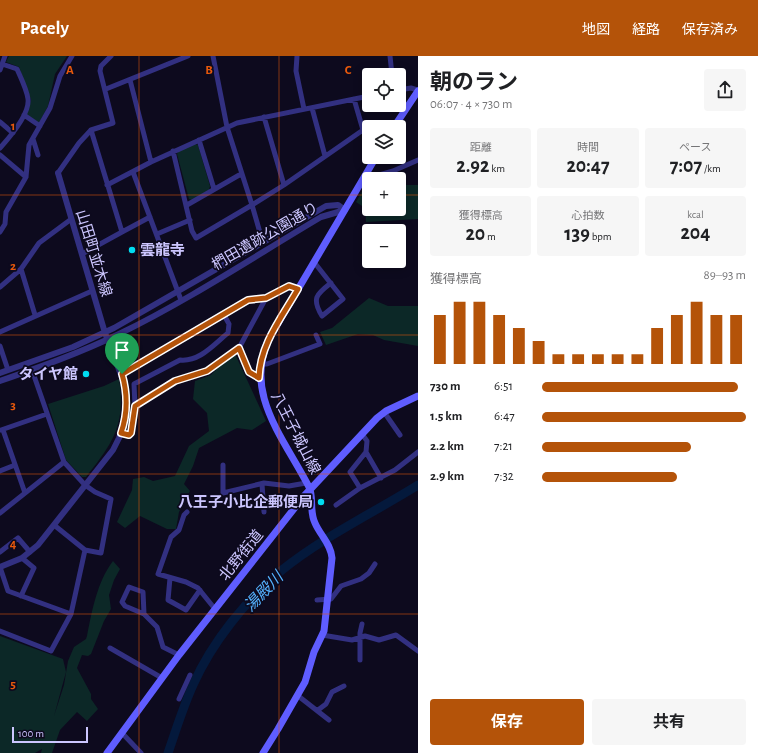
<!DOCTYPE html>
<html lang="ja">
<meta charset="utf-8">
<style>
:root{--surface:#fff;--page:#f6f6f6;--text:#202124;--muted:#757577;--accent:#b45309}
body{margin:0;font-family:"Alegreya Sans","Noto Sans JP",sans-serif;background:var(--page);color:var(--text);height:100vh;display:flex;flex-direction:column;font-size:15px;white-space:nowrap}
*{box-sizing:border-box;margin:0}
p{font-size:13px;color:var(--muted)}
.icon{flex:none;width:22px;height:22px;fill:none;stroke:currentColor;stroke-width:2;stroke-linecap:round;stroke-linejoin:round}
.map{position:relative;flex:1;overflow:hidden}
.details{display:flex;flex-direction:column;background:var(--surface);width:340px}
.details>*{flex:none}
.controls{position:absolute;left:362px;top:12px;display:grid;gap:8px}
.controls a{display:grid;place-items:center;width:44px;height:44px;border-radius:4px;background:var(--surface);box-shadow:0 2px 10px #0003;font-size:20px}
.scale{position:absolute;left:12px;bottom:10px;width:76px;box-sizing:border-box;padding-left:4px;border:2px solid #ccc6ff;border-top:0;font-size:11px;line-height:14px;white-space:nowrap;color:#ccc6ff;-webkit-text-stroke:3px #0d0a1e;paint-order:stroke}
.pin{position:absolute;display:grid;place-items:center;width:34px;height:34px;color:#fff;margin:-41px -17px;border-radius:50% 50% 50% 0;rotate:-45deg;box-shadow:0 0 4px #0007}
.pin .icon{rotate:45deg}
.round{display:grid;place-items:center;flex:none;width:42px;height:42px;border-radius:4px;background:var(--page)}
.overview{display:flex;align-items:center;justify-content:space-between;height:68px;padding:0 12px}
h1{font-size:22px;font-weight:700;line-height:30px}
.figures{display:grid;grid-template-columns:repeat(3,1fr);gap:6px;height:68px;padding:4px 12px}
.figures div{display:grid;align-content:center;border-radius:4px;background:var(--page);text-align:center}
.figures b{font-size:20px;font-weight:700}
.figures small{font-size:11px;font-weight:400}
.figures p{font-size:11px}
.chart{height:112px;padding:8px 12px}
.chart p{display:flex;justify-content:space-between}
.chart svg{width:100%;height:72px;margin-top:4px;stroke:var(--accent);stroke-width:6}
.button{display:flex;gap:8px;margin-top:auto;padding:8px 12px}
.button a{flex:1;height:46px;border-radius:4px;background:var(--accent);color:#fff;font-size:16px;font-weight:700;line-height:46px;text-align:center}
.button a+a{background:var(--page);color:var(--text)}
ul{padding:0 12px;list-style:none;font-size:13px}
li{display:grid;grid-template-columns:64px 48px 1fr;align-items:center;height:30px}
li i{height:10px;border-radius:5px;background:var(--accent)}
header{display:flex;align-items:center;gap:24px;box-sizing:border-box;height:56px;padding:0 20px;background:var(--accent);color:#fff}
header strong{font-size:19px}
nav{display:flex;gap:22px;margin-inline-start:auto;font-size:14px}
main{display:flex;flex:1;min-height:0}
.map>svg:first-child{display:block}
.green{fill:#0c2827}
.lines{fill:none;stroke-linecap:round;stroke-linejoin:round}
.river{stroke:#04193c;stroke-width:9}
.minor{stroke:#323081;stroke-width:5}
.tertiary{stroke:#323081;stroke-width:6}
.secondary{stroke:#5f5dff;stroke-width:7}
.route-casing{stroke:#fff;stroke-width:8}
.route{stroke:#b45309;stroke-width:5}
.grid{fill:none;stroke:#e8590c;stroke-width:1;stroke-opacity:0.55}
.poi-dot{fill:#00ddf1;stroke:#0d0a1e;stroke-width:1.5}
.labels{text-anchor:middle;stroke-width:3.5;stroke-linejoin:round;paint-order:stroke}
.street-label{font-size:15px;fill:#ccc6ff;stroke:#0d0a1e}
.poi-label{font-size:15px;font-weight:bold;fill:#ccc6ff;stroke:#0d0a1e;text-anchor:end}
.water-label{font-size:16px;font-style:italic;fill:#54b2ff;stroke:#0d0a1e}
.grid-label{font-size:13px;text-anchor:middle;font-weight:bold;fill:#e8590c;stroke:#0d0a1e;stroke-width:3.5;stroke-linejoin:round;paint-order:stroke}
</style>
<header>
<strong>Pacely</strong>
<nav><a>地図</a><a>経路</a><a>保存済み</a></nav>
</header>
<main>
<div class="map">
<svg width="418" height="697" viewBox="0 0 418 697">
<rect width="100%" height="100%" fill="#0d0a1e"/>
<!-- green -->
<path class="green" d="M9 0H67L55 18 48 50 39 67 26 58 31 44 19 11 6 6Z
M195 88 198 89 210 130 209 134 192 144 189 143 177 98 179 94Z
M369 126V153H399V129H418V163L366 166 365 152 356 146 367 127Z
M369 242 388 250H418V290L384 284 373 279 358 278 326 289 320 276 332 272Z
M230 299 236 300 266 365 252 374 237 372 199 392 193 410 184 428 190 435 179 456 176 473H167L140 460 125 472 117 466 132 434 133 423 144 421 153 425 175 420 189 390 209 375 207 357 193 343 195 325 211 319Z
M119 323C126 369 113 387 86 421H82L66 404 48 348 104 330Z
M113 505 120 513 114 524 109 539 111 553 104 565 91 598 88 600 82 599 77 612 91 638V643L98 653 87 665 77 656 60 674 52 697H41L42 693 35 697H0V580L63 603 66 616 54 660 64 629 68 605 74 591 86 583 87 580C92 555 97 526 113 505Z"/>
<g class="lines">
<!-- river -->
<path class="river" d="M168 697C176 674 183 651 193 629 212 586 246 544 282 514 323 481 373 457 418 429"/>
<!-- minor -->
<path class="minor" d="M213 0 227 71 252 149 284 129 264 61
M297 0 296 15 304 53
M390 0 392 19
M0 14 5 0
M130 24 151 106
M106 33 188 0
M399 34 411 32 418 34
M354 43 363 74 369 81
M312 52 325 100
M24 59 40 70
M0 66 13 77
M33 83 38 99
M199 84 214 133
M0 92C9 82 30 58 28 43 27 34 21 22 17 13L2 8
M173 95 192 175 196 182 252 149 263 187
M0 99 26 121
M133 116 181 244
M58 117 79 87 91 74 113 67 100 15 101 10 111 0
M362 124 393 115 418 104
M107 129 151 106 237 67 369 40
M284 129 363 74
M187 149 241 118
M0 176 5 168 6 156 26 121 29 89 50 52 60 20 72 0
M122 176 150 161
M157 178 190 164
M82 198 122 176 91 74
M314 206 343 243 322 260C311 242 317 238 331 227
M21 213 35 259
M0 231 21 213 39 187 70 164
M0 276 92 235
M0 290 8 314
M239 292 249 316 259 322
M260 308H267L320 288 316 279
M32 314 64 406 85 429 95 436 111 443 101 497 85 494
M122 319 248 244 266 242
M135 350 134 328 180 304C200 306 214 288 228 277L229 268 224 259
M384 356 400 379
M1 374 47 358
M3 374 25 437
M121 377 129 379 132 376 135 350 175 325 207 315 239 292 266 242 289 230 298 233
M366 396 381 422
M223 409V437L264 427 289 430 306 427
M0 415 15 409
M262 428 264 456
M360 432 350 416 366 396 367 385 362 378
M336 449 360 432 395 414 418 396
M187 456 184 459 179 474 171 481 158 518 186 526 198 532 215 553
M0 457 64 406
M0 496 18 482 30 496
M0 511 8 535 71 558
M170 522 168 544 186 554 200 534
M21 540 34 512 22 502
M317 544 331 543 341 530 361 523 369 517 375 508
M144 558 125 550 122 546 129 531 143 536 144 558 157 571 163 591 179 599
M0 575 51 595 71 558 85 494 54 469
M322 579 352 584 365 580 379 584 396 579 418 595
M110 592 162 622
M360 604V577L362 568
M297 639 329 664
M179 643 190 619
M318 654 326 648 332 636 344 630
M122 677 141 697"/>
<!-- tertiary -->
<path class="tertiary" d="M0 317 73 291 114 272 326 150 338 149 345 154
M0 325C40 311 80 297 119 278 189 244 255 200 321 161L345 154
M0 511 22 502 38 489 113 394 119 382 125 365 127 351 126 332 105 277 58 117"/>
<!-- secondary -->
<path class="secondary" d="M394 71 418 35
M107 697 179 599 304 440 377 362 386 355 418 340
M263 697 278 673 305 626 314 596 324 575 332 502C331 488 320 479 315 467 309 455 314 441 309 431 284 382 241 335 271 279L376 101"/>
</g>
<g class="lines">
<defs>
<path id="route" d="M289 230 298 233C282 261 260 288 259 322L249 316 239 292 207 315 175 325 135 350 131 377 129 379 121 377C128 357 128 339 122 318L248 244 266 242Z"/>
</defs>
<!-- route casing -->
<use href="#route" class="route-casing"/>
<!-- route -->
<use href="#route" class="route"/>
</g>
<!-- grid -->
<path class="grid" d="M139 0V697M279 0V697M0 139H369M399 139H418M0 279H418M0 418H418M0 558H418"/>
<!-- markers -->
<g class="poi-dot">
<circle cx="132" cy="194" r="4"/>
<circle cx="86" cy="318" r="4"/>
<circle cx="321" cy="446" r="4"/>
</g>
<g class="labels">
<!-- street labels -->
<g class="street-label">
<text transform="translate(265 180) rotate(-30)" y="5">椚田遺跡公園通り</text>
<text transform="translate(94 197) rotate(73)" y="5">山田町並木線</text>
<text transform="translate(296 377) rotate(63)" y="5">八王子城山線</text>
<text transform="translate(241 499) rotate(-51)" y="5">北野街道</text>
</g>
<!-- poi labels -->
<g class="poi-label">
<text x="140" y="199" text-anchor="start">雲龍寺</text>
<text x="78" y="323">タイヤ館</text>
<text x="313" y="451">八王子小比企郵便局</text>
</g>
<!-- water labels -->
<g class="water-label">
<text transform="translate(263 535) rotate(-46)" y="6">湯殿川</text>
</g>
</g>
<g class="grid-label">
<text x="70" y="18">A</text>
<text x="209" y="18">B</text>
<text x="348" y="18">C</text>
<text x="13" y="74">1</text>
<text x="13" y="214">2</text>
<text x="13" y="353">3</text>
<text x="13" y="492">4</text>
<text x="13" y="632">5</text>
</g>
</svg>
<div class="controls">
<a><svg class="icon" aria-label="locate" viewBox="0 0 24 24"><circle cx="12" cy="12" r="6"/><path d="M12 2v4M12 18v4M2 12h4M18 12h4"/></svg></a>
<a><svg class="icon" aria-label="layers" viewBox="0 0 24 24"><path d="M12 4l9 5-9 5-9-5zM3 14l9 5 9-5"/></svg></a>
<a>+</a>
<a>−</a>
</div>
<div class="scale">100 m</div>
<div class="pin" style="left:122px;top:318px;background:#1e9e55"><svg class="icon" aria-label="arrive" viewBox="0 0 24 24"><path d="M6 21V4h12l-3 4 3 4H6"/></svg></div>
</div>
<section class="details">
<div class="overview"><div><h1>朝のラン</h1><p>06:07 · 4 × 730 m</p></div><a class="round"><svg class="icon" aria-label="share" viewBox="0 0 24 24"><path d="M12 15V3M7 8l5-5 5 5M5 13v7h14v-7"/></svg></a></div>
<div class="figures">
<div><p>距離</p><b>2.92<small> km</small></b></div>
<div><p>時間</p><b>20:47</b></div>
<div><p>ペース</p><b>7:07<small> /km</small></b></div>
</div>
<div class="figures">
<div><p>獲得標高</p><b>20<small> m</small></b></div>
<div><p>心拍数</p><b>139<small> bpm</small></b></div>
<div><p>kcal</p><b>204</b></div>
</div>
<div class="chart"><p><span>獲得標高</span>89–93 m</p>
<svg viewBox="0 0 160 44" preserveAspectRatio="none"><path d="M5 44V14M15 44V6M25 44V6M35 44V14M45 44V22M55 44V30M65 44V38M75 44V38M85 44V38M95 44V38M105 44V38M115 44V22M125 44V14M135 44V6M145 44V14M155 44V14"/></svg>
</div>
<ul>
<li><b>730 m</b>6:51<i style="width:96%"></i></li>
<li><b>1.5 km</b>6:47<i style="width:100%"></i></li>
<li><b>2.2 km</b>7:21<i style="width:73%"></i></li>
<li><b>2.9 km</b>7:32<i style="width:66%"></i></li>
</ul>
<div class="button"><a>保存</a><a>共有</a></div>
</section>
</main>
